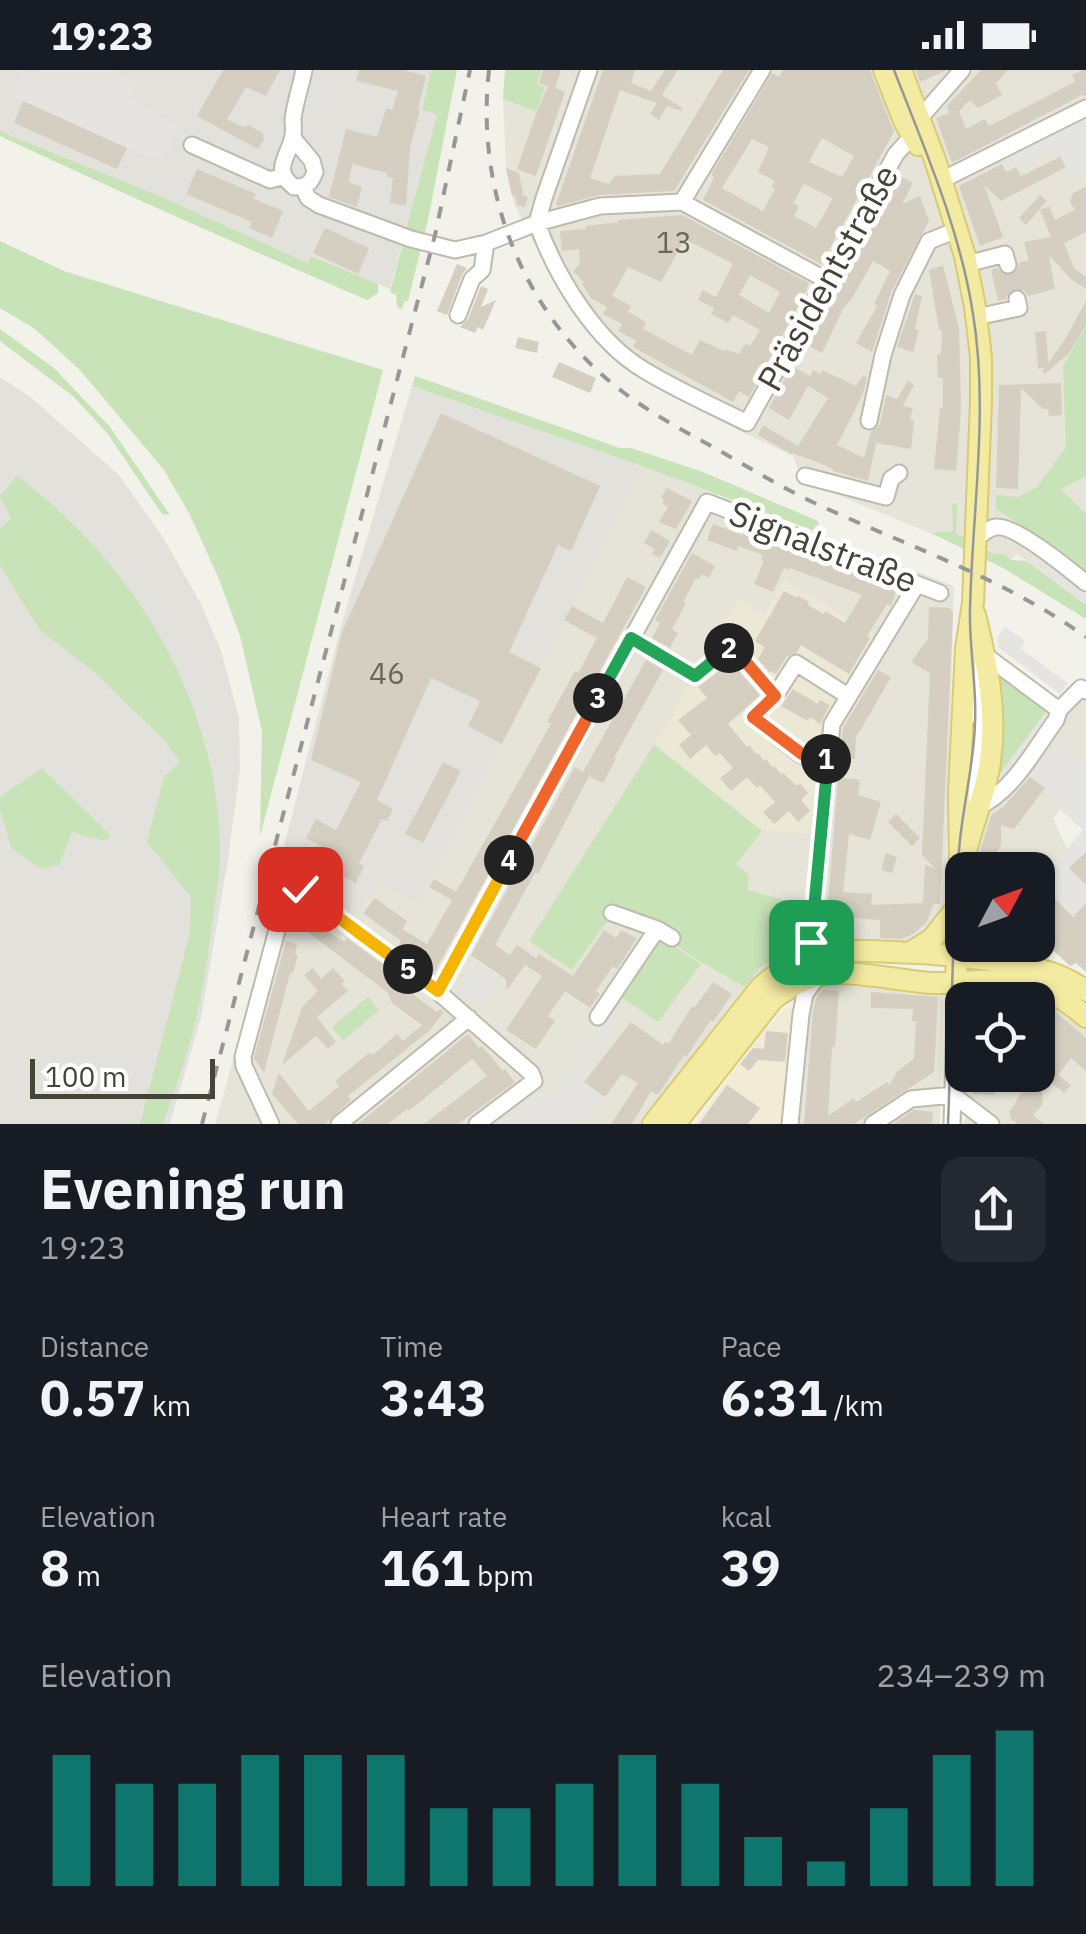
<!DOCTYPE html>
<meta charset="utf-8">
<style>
:root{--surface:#171b24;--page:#242831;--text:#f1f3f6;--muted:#9ea1a6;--accent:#0f766e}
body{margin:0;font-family:"IBM Plex Sans",sans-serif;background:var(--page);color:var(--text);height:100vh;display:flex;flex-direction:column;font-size:38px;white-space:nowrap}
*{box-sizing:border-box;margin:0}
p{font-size:32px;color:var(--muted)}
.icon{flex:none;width:55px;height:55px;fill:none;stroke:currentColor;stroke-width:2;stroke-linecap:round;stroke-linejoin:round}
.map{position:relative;height:1054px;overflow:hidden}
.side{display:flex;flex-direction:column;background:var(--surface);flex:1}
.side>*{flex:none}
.needle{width:65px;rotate:49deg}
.controls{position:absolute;left:945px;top:782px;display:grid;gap:20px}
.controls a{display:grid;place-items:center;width:110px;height:110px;border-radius:20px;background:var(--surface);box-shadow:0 2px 8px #0004;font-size:50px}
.scale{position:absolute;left:30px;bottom:25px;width:185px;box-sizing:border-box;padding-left:10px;border:5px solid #464339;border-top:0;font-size:28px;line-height:35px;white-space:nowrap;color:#464339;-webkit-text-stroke:8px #fff;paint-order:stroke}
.pin{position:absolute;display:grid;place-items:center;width:85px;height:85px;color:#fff;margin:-42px;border-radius:20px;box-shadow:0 5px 15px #0006}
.km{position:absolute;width:50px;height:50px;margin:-25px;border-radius:50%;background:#222;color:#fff;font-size:28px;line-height:50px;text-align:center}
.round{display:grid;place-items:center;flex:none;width:105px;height:105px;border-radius:20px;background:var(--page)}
.head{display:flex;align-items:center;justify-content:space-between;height:170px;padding:0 40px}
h1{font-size:55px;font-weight:800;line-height:75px}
.figures{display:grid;grid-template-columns:repeat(3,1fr);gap:15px;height:170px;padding:10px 40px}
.figures div{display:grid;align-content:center}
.figures b{font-size:50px;font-weight:800}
.figures small{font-size:28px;font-weight:400}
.figures p{font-size:28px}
.chart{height:280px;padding:20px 40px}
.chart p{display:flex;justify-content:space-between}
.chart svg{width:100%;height:180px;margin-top:10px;stroke:var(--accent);stroke-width:6}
.status{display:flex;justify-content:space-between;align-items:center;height:70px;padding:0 50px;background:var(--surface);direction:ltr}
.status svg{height:28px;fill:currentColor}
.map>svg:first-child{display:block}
.residential{fill:#e6e4d8}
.commercial{fill:#f2ecd7}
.industrial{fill:#e3e1db}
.education{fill:#ebe8d5}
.green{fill:#c8e3b7}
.parking{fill:#e5e4e1}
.building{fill:#d4cfc0;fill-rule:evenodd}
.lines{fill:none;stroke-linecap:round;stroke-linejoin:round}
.minor-tunnel{stroke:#d0cfc7;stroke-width:15;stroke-dasharray:15 8;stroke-linecap:butt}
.minor-casing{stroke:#bebbad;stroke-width:19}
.major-casing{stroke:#d8cb73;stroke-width:24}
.minor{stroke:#fff;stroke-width:15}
.major{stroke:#f4eba2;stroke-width:20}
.tram{stroke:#979797;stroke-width:2.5}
.rail{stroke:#979797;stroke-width:4;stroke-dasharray:12 12;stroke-linecap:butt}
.split-1-casing{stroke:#fff;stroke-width:20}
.split-2-casing{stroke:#fff;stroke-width:20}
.split-3-casing{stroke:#fff;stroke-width:20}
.split-4-casing{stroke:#fff;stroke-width:20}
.split-5-casing{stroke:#fff;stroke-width:20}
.split-6-casing{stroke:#fff;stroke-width:20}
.split-1{stroke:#22a559;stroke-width:12}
.split-2{stroke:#f0652b;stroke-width:12}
.split-3{stroke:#22a559;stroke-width:12}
.split-4{stroke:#f0652b;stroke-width:12}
.split-5{stroke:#f5b400;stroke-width:12}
.split-6{stroke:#f5b400;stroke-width:12}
.labels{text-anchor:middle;stroke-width:10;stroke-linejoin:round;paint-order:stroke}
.number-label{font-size:30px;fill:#6a665b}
.street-label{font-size:35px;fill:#464339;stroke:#fff}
</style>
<div class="status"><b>19:23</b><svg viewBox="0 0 49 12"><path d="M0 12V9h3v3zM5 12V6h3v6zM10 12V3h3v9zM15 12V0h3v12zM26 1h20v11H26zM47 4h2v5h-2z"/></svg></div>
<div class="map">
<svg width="1086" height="1054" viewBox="0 0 1086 1054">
<rect width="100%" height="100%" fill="#f3f2ea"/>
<!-- residential -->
<path class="residential" d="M505 0H1086V536L1042 500 1016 484 1012 489 1004 484 993 483 957 463 956 474 802 410 793 386 750 366 625 297 603 277 558 219 514 134 506 98 503 29Z
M642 396 954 516 945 835 939 849 919 872 896 876 823 874 742 927 642 1054H215L285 807 358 847 378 810 418 834 541 598Z
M1078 630H1086V698L1058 674 1061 729 1060 739 1053 748 1066 777 1073 847 1041 889 984 879 978 875H1038V800H972L974 761 977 751 1056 650Z
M817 915 943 920 940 1054H798L812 919Z
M985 917 1040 925 1086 955V1054H963L975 1032 964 1023 961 1015 962 979V1005H1038V930H965L968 924 975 918Z"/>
<!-- commercial -->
<path class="commercial" d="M789 935 793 939 782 1054H694L765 960Z"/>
<!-- industrial -->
<path class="industrial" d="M0 0H431L422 40 437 45 390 219 312 186 308 193 162 127 0 61Z
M0 307 28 325 119 405 164 469 200 532 221 581 239 648 240 699 228 790 201 947 170 1054H0Z
M412 316 642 396 541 598 418 834 378 811 358 848 285 807 279 795 343 549Z"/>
<!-- education -->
<path class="education" d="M783 509 874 564 821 656 810 764 762 760 655 674 738 529 765 545Z"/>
<!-- green -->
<path class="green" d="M431 0H457L429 145 408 231H405L402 239 397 237 396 225 390 222 403 173 409 175V178L417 179 420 168 405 163 437 45 422 40Z
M505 0H541L537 14 545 17 536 41 503 29Z
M0 61 162 127 308 193 311 186 378 214V223L367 230C244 177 121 123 0 66Z
M0 171 64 201 383 300 260 766 262 661 240 566 219 509 190 445 164 400 80 300 35 259 0 238Z
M1086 256V406L1061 419 1086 444V501L1062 482 996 439V425L1018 427 1037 417 1066 377 1063 296Z
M0 259 54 298 110 357 170 445 162 444 107 363 74 327 0 271Z
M415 306 620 378H631L703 402 818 451 820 463 642 396 412 316Z
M17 406C136 494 221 636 220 787 220 807 215 828 213 848 207 892 200 939 187 982 180 1006 171 1030 163 1054H140L190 863 191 827 147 772 164 707 180 692 164 670 93 601 40 560 0 496V460L11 448 0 426Z
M957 433 956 463 992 483 1005 484 1012 490 1027 491 1086 535V549L1003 498 931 463 953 461 952 434Z
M997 600 1049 638 999 705 996 699Z
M654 675 762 761 736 794 749 805 747 820 802 835 797 876 760 897 745 917 701 892 618 836 572 900 529 871Z
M42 698 111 766 105 771 72 762 59 795 40 798 12 779 0 740V727Z
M659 866 701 894 658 952 621 927Z
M368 927 379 940 343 971 332 957Z"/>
<!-- parking -->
<path class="parking" d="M24 0 36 4 38 0H111L137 15 130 29 176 56 169 77 154 89 12 26Z
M1086 44V102L1081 101 1072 107 1056 79 1019 98 1011 83Z
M1035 480 1086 518V535L1028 491Z
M1005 557 1025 571 1021 579 1068 613 1060 624 998 577V567Z
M1049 638 1056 650 1006 718 999 705Z
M1058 674 1086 698V782L1070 798 1086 815V835L1073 847 1039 810 1083 760 1060 739 1061 729 1029 706Z
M476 896 501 917 481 941 456 921Z
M604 953 612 958 579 1008 604 1028 584 1053 553 1029Z
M538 1021 582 1054H502L501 1051 510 1045 513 1048 523 1040 521 1037Z"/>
<!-- building -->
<path class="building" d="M223 0H280L266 26 246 17 227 49 243 57 248 55 263 63 264 69 258 79 197 46Z
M359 0H404L426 6 418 39 420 40 410 77 406 136 390 133 393 108 387 107V103L352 94 349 112 362 117 357 137 329 127 346 59 377 67 386 38 392 40 398 21 356 11Z
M543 0H561L555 18 565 22 536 106 517 99 537 41 548 16 551 17 539 13Z
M603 0H635L631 13 651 21 665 0H678L662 25 682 38 681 41 667 36 659 50 650 44 657 33 620 20 590 108 609 114 615 106 660 104 723 0H749L674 121 599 125 558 136 556 134Z
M783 0H870L894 62 821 194 703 130 714 107 711 105 772 3 779 7ZM822 68 854 86 842 107 809 92ZM752 69 769 77 758 102 775 111 771 117 775 119 763 141 722 118ZM804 114 833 128 816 158 794 146 799 136 793 133Z
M916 0H947L920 12Z
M981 0H1008L996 13 1002 25 978 38 970 30 959 41 966 59 985 49 989 56 1075 12 1072 5 1083 0H1086V27L1082 25 952 93 936 48 949 43 947 36Z
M23 31 127 78 117 99 14 53Z
M1060 87 1066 97 1001 131 984 115 1003 167 980 176 959 116 1002 94 1006 102 1016 97 1021 106Z
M506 98 519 103 523 124H521L528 127 525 137 517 135 515 125 512 126Z
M197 99 256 124 254 129 283 141 272 168 249 158 252 152 186 124Z
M897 105 913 113 902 134 920 126 929 151 892 220 872 282 856 273 877 236 874 234 890 201 873 191 853 227 844 237 822 283 805 274Z
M1086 117V162L1064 173 1074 198 1086 207V219L1071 209 1049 185 1055 219 1028 226 1025 221 1016 218 1009 221 1006 229 998 231 991 200 997 198 1006 206 1015 204 1019 193 1029 190 1024 172 1051 167 1040 140 1049 136 1055 150 1075 140 1070 132 1073 123Z
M1040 125 1047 131 1026 155 1019 148Z
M682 145 809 213 802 229 749 327 739 321 733 332 633 277 637 271 618 261 622 254 603 244 607 237 591 228 582 214 584 212 573 201 580 194 579 179 562 181 560 161 586 159V156L618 152V150ZM685 169 733 194 716 227 703 220 698 230 714 238 711 244 728 253 733 245 760 260 750 276 745 274 739 284 725 279 724 281 700 270 692 285 643 259 646 252 628 242 631 236 612 226 628 197 661 212ZM750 205 780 222 769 243 739 225Z
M325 158 369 178 358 204 313 183Z
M457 194 467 198 462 205 447 245 437 241Z
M943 195 959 259 961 340 956 401 934 399 940 338H943V308H938L937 284H941L942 260H939L929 200Z
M481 216 488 219 481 237 496 230 483 260 478 257 475 263 460 257 468 249Z
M915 224 922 226 915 259 919 260 913 282 897 277Z
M1086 231V255L1069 283 1045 304 1042 301 1046 297 1038 299 1035 262 1046 261 1048 293 1064 271Z
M518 267 539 272 537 283 515 278Z
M559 292 596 308 590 323 552 307Z
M792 296 810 306 813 300 820 304 822 300 856 316 863 305 867 308 863 324 837 375 864 388 871 362 880 354 886 325 897 329 908 311 914 315 903 336 913 338 910 349 914 350 911 379 876 373 868 411 833 401V399L822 394 792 383 791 384 758 365 763 355 798 376 828 328 808 316 789 350 769 338Z
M1061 313 1062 345 1049 346 1048 339H1043L1021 318 1018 419 996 418 999 315Z
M441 343 600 416 571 481 558 475 509 582 541 598 502 674 468 656 480 631 431 608 377 730 393 739 387 751 382 749 359 793 364 796 356 813 318 794 326 779 306 768 316 749 336 760 361 712 311 690 342 562Z
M667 418 692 431 676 459 659 452 668 437 662 434 664 430 661 428Z
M713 454 743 465 744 460 897 518 891 536 887 534 867 566 870 568 849 604 801 575 797 582 787 586 776 604 771 601 770 603 758 589 765 577 755 571 784 521 797 528 798 526 809 532 808 535 824 544 825 541 845 553 862 525 790 498 789 500 784 498 773 522 754 514 764 491 761 490 763 485 738 476 737 481 707 470Z
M651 460 670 471 660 488 652 484 655 479 644 473Z
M692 483 715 496 709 508 702 504 699 509 696 508 683 532 686 533 672 559 678 563 670 578 652 568 660 553 655 550Z
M627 507 646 517 434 903 398 878 401 871 363 843 375 828 407 851 402 859 427 874 452 830 429 817 434 809 456 822 551 654 547 652 575 601 578 603 597 568 564 550 572 536 603 553Z
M929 537 949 538 953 542 940 834H934L926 853 913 864 901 869 880 868V850L827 846 838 708 857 709 860 713 858 725 881 732 870 770 849 764 843 822 872 824 871 835 923 833 925 795 935 798 922 785 930 603 911 592 928 569Z
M646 590 663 600 614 688 616 689 603 713 589 706 538 804 535 803 495 875 510 885 517 875 536 888 539 884 573 906 604 860 616 868 621 860 637 868 617 899 613 896 596 921 600 924 590 938 565 921 548 946 555 951 536 979 506 960 542 906 525 895 507 920 506 909 471 885 575 697 583 702Z
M731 592 760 625 728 654 747 677 749 675 756 684 758 683 764 691 766 689 772 697 774 696 781 704 783 703 797 716 800 713 808 723 801 730 810 741 798 752 789 741 774 754 763 742 775 732 760 715 757 718 747 707 731 721 720 708 733 698 720 683 715 686 706 675 690 689 679 675 691 665 678 650 707 628 698 617Z
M878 600 891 607 856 668 855 689 840 688 843 658Z
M793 619 818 634 820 630 830 635 820 654 810 647 808 651 781 636Z
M443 692 461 701 423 773 405 764Z
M1030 707 1045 718 1014 759 1001 755V776L991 790 1001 786 1000 800H974V798L980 795 981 779 991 746 1004 736Z
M896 744 920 768 912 776 888 752Z
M1086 782V815L1069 798Z
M886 783 897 787 892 803 881 800Z
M1042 815 1073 847 1086 833V902L1076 893 1070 896 1038 866V819Z
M300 833 333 857 330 863 345 872 347 868 407 912 404 917 423 932 437 942 441 939 444 942 429 961 348 1026 351 1030 325 1054H298L272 1024 279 1003 309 1041 339 1016 335 1011 370 982 373 985 397 964 403 971 422 955 392 933 387 922 301 857 300 861 290 853 294 841Z
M286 871 297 874 295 885H298L293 903H290L264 1003 254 988Z
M313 898 321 909 333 898 345 911 341 914 348 921 317 947 336 972 328 979 316 966 282 995 302 937 318 921 304 905Z
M713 912 732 924 713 952 711 950 686 987 684 985 658 1025 651 1021 632 1054H611L638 1013 622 1004 605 1027 584 1012 631 952 663 975 665 972 669 973 692 936 694 938Z
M822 920 839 921 835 977H832L828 1046 854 1028 856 1032 887 1012 890 1015 896 1003 914 988 916 952 912 951 913 939 871 938V922L938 927 934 1002 854 1054H804L813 941 816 929Z
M1038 933 1056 942 1086 968V1001L1071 988 1058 1005 1071 1015 1064 1023 1038 1002Z
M766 961 788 963 785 992 758 990 749 1001 740 994 753 978 764 979Z
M468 964 479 978 482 976 503 1001 505 999 515 1012 458 1054H424L487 1006 472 989 409 1041 407 1039 388 1054H358Z
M974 1005H996L995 1025 972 1024Z
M727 1015 760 1038 748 1054H699Z
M1024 1019H1042L1043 1034 1033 1045 1044 1054H1018L1010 1048V1041Z
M914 1040 933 1042 932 1054H893Z"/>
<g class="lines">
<!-- minor-tunnel -->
<path class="minor-tunnel" d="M1008 195 1017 229"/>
<defs>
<path id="minor" d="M919 49 962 0
M293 68 312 91 315 102C311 113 307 117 294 117 271 99 289 87 293 66 294 60 293 54 293 49 295 32 301 16 304 0
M192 75 270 110 284 106
M940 111 1086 38
M303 117 308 128 319 135 411 169 455 180 486 173 537 153 600 136 682 132 826 210
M682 132 762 0
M537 153C556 206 595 271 644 300 677 320 713 336 747 353L896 84 913 65V58
M537 153 544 128 589 0
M967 194 1005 184 1008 195
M458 245 472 209 482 200 486 173
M976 247 1019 238 1017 229
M869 351 883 285 902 225 929 171 957 160
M805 406 886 427 891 409 899 403
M975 469C981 465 988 458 996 457 1014 454 1070 500 1086 513
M631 568 695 606 732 576 775 626
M985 585 1059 640
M973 588 976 645
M828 689 801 685 753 647 775 626 796 593 848 626
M973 730 980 680 983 633
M978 737C1013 721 1034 680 1056 650L1059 640 1081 618 1086 621
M612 843 657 859
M807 887 811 872 832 654 917 514
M437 921 707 432 940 523
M598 947 657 859 672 868
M953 1025 991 1054
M271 1054 244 996 243 987 288 819H300L437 921 531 1003 534 1011 477 1054
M339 1054 469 948
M790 1054 801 944 805 924 818 906
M873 1054 911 1029 953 1025
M952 1054 956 912"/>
<path id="major" d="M884 0 905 53 918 75
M901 0 935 90 965 186 975 237 981 287V331L973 533 966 578 959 722 960 805 956 912
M966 781C973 753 984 726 989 698 998 645 988 597 975 545
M911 882 932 869 959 835
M653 1054 761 917C778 902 798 889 821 884 844 879 867 881 891 882 939 883 989 888 1037 899 1055 903 1071 910 1086 921
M675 1054 773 929C787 919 805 908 822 905 849 899 901 911 931 913 963 914 994 906 1025 914 1049 919 1068 931 1086 947"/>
</defs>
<!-- minor casing -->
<use href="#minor" class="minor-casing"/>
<!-- major casing -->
<use href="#major" class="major-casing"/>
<!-- minor -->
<use href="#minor" class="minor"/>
<!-- major -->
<use href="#major" class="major"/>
<!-- tram -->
<path class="tram" d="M894 0C925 80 960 159 973 244 989 341 972 442 970 540 969 578 977 615 975 653 974 696 962 738 959 781 951 872 952 963 948 1054"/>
<!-- rail -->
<path class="rail" d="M489 0C475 123 524 247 623 322 653 345 688 363 720 381 753 400 786 420 821 436 910 477 1005 509 1086 567
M202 1054 435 165 470 0"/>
</g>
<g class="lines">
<defs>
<path id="split-1" d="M811 872 828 689H826"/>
<path id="split-2" d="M729 578 732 576 775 626 753 647 802 684 826 689"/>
<path id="split-3" d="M598 628 631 568 695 606 729 578"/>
<path id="split-4" d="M509 790 598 628"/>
<path id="split-5" d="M408 899 438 921 509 790"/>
<path id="split-6" d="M300 819 408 899"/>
</defs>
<!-- split-1 casing -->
<use href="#split-1" class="split-1-casing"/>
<!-- split-2 casing -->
<use href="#split-2" class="split-2-casing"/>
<!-- split-3 casing -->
<use href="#split-3" class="split-3-casing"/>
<!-- split-4 casing -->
<use href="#split-4" class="split-4-casing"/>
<!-- split-5 casing -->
<use href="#split-5" class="split-5-casing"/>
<!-- split-6 casing -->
<use href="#split-6" class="split-6-casing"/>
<!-- split-1 -->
<use href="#split-1" class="split-1"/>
<!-- split-2 -->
<use href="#split-2" class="split-2"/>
<!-- split-3 -->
<use href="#split-3" class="split-3"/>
<!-- split-4 -->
<use href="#split-4" class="split-4"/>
<!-- split-5 -->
<use href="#split-5" class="split-5"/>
<!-- split-6 -->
<use href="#split-6" class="split-6"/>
</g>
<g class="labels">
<!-- number labels -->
<g class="number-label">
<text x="674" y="183">13</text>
<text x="387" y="614">46</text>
</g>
<!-- street labels -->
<g class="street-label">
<text transform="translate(828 208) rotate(-61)" y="12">Präsidentstraße</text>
<text transform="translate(823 477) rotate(21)" y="12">Signalstraße</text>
</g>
</g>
</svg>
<div class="controls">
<a><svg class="needle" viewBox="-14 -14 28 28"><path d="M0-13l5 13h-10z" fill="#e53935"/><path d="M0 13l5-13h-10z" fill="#9ea1a6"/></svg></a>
<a><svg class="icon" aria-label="locate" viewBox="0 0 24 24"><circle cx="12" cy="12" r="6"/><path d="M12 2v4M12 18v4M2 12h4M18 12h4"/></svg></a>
</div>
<div class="scale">100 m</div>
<div class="pin" style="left:811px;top:872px;background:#1e9e55"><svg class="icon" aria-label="arrive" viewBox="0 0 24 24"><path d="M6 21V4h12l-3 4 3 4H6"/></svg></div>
<div class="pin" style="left:300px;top:819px;background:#d93025"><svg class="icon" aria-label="check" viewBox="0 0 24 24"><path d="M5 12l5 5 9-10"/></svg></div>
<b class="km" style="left:826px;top:689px">1</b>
<b class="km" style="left:729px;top:578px">2</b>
<b class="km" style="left:598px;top:628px">3</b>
<b class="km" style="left:509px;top:790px">4</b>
<b class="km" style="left:408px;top:899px">5</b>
</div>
<section class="side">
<div class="head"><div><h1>Evening run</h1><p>19:23</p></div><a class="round"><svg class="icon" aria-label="share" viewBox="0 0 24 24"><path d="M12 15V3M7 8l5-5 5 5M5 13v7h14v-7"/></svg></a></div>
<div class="figures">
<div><p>Distance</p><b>0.57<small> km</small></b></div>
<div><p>Time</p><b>3:43</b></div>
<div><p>Pace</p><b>6:31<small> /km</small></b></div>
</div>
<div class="figures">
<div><p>Elevation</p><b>8<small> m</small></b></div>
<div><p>Heart rate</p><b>161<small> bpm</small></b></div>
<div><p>kcal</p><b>39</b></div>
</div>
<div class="chart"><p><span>Elevation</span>234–239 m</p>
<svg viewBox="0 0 160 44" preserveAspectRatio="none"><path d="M5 44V12M15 44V19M25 44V19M35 44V12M45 44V12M55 44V12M65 44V25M75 44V25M85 44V19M95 44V12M105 44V19M115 44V32M125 44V38M135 44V25M145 44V12M155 44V6"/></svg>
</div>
</section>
